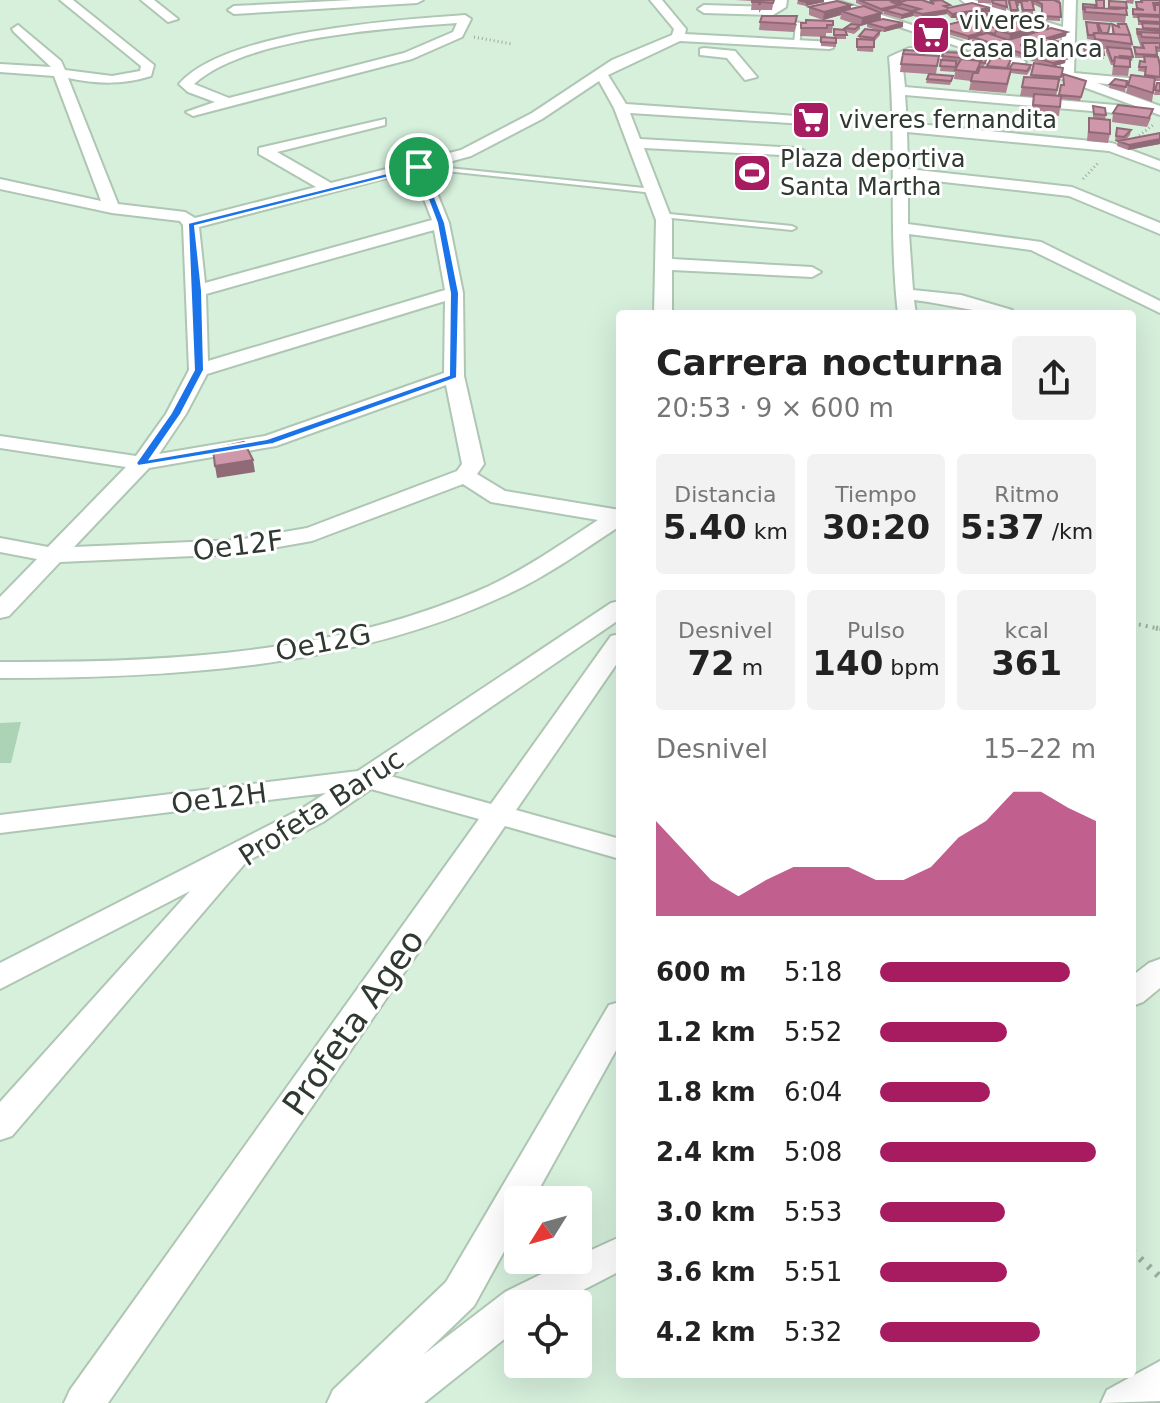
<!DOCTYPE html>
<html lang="es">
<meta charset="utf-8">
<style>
:root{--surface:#fff;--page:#f2f2f2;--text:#222;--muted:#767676;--accent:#a71c61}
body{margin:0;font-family:"DejaVu Sans",sans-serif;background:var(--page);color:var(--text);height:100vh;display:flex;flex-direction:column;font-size:30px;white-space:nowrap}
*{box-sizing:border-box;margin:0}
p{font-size:26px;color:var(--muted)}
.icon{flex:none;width:44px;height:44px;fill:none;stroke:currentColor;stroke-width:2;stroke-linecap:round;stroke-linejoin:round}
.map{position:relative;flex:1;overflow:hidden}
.drawer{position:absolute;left:616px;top:310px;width:520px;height:1068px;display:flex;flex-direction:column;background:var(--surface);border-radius:8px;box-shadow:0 8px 32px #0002}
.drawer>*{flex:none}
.needle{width:52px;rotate:233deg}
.buttons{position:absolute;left:504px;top:1186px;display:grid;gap:16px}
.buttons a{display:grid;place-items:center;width:88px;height:88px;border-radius:8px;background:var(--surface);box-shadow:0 8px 32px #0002;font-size:40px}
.pin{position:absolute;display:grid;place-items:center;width:68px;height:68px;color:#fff;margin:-34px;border:4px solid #fff;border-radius:50%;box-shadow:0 2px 8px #0007}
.round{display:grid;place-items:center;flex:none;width:84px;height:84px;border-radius:8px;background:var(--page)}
.head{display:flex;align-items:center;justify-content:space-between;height:136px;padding:0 40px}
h1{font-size:36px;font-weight:600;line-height:60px}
.figures{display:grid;grid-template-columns:repeat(3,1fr);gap:12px;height:136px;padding:8px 40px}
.figures div{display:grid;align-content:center;border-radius:8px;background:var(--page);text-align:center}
.figures b{font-size:34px;font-weight:600}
.figures small{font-size:22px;font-weight:400}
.figures p{font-size:22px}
.chart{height:224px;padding:16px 40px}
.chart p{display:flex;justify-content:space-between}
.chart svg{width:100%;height:144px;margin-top:8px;fill:var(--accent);opacity:.7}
ul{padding:0 40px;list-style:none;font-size:26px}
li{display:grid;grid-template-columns:128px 96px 1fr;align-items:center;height:60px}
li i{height:20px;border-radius:10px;background:var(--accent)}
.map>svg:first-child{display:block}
.green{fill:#add3b6}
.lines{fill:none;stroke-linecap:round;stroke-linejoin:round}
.service-casing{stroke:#aec6b3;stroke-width:4}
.minor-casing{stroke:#aec6b3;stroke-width:4}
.path-far3{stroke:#9aae9f;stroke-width:3;stroke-dasharray:1 3;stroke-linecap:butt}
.path-far2{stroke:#9aae9f;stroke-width:4;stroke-dasharray:2 5;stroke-linecap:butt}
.path-far1{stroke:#9aae9f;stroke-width:5;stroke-dasharray:2 6;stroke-linecap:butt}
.path{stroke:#9aae9f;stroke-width:7;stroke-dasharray:3 8;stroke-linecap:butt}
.service{fill:#fff;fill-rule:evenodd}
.minor{fill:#fff;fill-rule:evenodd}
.wall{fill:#b18392}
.shaded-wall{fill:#906a77}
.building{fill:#ce98aa;stroke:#906a77;stroke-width:2}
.route{fill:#1a73e8;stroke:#fff;stroke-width:2;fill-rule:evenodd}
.labels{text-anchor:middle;stroke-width:6;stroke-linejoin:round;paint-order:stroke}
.far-poi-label{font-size:24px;fill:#2f3931;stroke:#fff;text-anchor:start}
.street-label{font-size:28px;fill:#2f3931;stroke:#fff}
.near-street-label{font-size:34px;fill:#2f3931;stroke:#fff}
</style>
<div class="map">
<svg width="1160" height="1403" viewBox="0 0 1160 1403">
<rect width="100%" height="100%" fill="#d6f0dc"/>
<!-- green -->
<path class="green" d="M21 722 11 763H0V723Z"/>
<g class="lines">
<defs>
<path id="service" d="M784 20 806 24 802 26 799 44 794 43 796 25 782 23Z
M419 165 654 189 658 191 654 193 417 168V166Z
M659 213 792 226 796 228 792 230 662 217 658 215Z"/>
<path id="minor" d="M60 0H73L154 65 151 76C122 85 97 84 68 78L118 204 185 212 195 218 316 187 259 154V148L385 119V125L277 152 331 183 461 150 532 113 612 60 672 35 674 29 650 0H662L686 29 685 34 833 42V48L829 49 680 41 608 75 626 104 810 117V123L805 124 630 113 640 139 799 148 806 152 799 156 644 148 672 220V259L812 267 821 272 812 277 672 270V314H654L656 220 614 108 599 81 542 119 471 156 427 168 449 223 463 293 464 376 484 464 477 474 505 491 620 510V526C583 550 546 577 506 595 349 669 170 678 0 678V662C165 663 336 655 489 586 527 568 563 543 598 520L491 502 463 484 312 541 238 554 60 562 9 616 0 618V597L37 559 0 552V538L48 547 126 467 0 448V436L136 456 166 414 189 370 183 225 180 221 112 213 0 189V179L101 201 54 76 0 72V64L51 67 14 32 12 29 18 25 61 61 65 70 112 76 140 71 141 66ZM413 171 432 220 205 283 199 227ZM434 230 445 290 208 361 206 294ZM445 301 444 373 265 436 159 454 186 414 207 374ZM446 385 462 464 457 471 307 528 238 540 74 547 149 468 276 446Z
M141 0H154L178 19 168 22Z
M353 0H423L417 3 234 14 228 10 234 6Z
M775 0H787L786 7 773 15 704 13 698 9 704 5 771 7Z
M818 0H836L979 47 969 50Z
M961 0H974L1063 27 1064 0H1076L1074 73 1160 81V89L1097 83 1160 106V115L1048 74V68L1061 69 1062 35 971 8Z
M465 15 471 19 462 37 412 59 193 116 186 112 215 102 188 92 179 84C225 31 396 20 465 15ZM457 23 453 32 404 53 229 98 194 84C245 37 389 28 457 23Z
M704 48 735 51 757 77 745 80 727 58 700 55V49Z
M909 48 1020 58 1026 62 1020 66 910 56 902 59 905 87 1127 106 1134 110 1127 114 905 95 907 123 1112 143 1160 161V170L1109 151 907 132 908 169 1072 187 1160 223V234L1069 196 908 178V224L1041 242 1160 301V313L1031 250 909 234 913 290 961 295 1012 310 1015 314C981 314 948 304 914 300L916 314H898C888 228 897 143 889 57Z
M620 601V619L390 776 491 804 611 636 620 634V659L516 810 620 839V859L505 826 108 1403H64L70 1390 479 819 371 789 323 822 247 861 12 1136 0 1140V1102L190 891 0 989V963L303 808 326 793 0 833V815L358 771 611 603Z
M1160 959V988L1143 1002 1132 1006V976L1149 963Z
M620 1002V1043L533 1200H518V1226L474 1306 423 1355 505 1292 570 1260H578V1256L620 1237V1271L556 1304H518V1328L424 1403H327L333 1390 446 1282 609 1005Z
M1160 1361V1401L1101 1403 1107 1390Z"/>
</defs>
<!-- service casing -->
<use href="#service" class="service-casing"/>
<!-- minor casing -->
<use href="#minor" class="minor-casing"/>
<!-- path-far3 -->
<path class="path-far3" d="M474 37 512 44
M1136 138 1153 125
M1083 179 1098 163"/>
<!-- path-far2 -->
<path class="path-far2" d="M1132 623 1160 629"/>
<!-- path-far1 -->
<path class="path-far1" d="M1156 628 1160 629"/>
<!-- path -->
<path class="path" d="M1132 1251 1160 1277"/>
<!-- service -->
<use href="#service" class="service"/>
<!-- minor -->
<use href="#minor" class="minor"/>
</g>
<!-- wall -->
<path class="wall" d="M735 0H774L772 10H761L759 13V10H751L752 1Z
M798 0 824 2 806 6 797 4Z
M856 0H922L930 3 931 1 950 7 990 12 984 13 988 18 974 22 983 24 986 23V20L1014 22 1048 28 1066 36 1054 40 1063 47H1061L1066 49V53L1053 55 1065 63 1054 66 1063 68 1056 96H1059L1061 85H1063V74L1085 85 1080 101 1061 99 1059 116 1032 114 1033 97 1020 96 1024 77H1031L1034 63 1045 65 1026 59V57L1023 58 972 42V39L968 40 937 31 938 27 961 21 956 20V18H951L947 14 921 18 913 16 901 19 884 14V12L881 13V19L903 27 884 32 880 31V35L874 42 873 52 857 51V39H859V36L879 31 867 27V24L860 26V29L854 34 846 32V39H836V47L821 46V37L834 38V29L845 30V28L858 25 840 19 841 15 823 20 809 15V7L851 5V9L863 6 856 3Z
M978 0H1006V11L992 7V3H978Z
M1007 0H1060V21L1042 20 1041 8 1035 5H1033V14H1022L1020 2 1019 6H1017L1018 14H1011Z
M1096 0 1104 8 1108 9 1109 1 1127 8 1125 23 1083 20 1082 8H1096Z
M1126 0H1134L1133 4 1127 3Z
M1140 0H1160V52H1157L1159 61 1160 57V62H1159L1160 81H1155L1152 102 1126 93 1128 85 1144 77 1145 72 1138 71 1140 61 1143 62 1144 58H1135L1134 51V47L1141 48 1136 33 1137 29 1142 30V25H1138V18H1133L1132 13 1133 9H1136V2H1140Z
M760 22 797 24 794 32 759 30Z
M1086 22 1098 26V23L1108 33 1112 34V24L1118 27V24L1132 44 1131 49 1133 57 1132 61H1130L1128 76 1112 75 1113 65H1111L1106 52V49H1103L1104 55V59L1084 58V47H1094L1093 40 1087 39Z
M801 23 833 25 832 33H826V37L800 36Z
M924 55 939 56 936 74 952 80 950 85 926 83 928 74 900 72 901 64Z
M942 56 962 58V59H969L987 56 984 67 1011 63 1008 69 1031 65V69L1027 75 1011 73 1006 93 969 90 971 81 954 79 955 72 940 71Z
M1127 81 1125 92 1109 88 1110 84Z
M1157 83H1160V95H1154Z
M1093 106 1106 115 1105 120 1110 134 1108 143 1087 141 1089 118 1093 119Z
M1113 113 1151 118 1147 127 1112 122Z
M1117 128 1131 130 1130 135 1126 140 1160 133V144L1128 150 1117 146 1118 141H1115Z"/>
<!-- shaded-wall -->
<path class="shaded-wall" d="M816 0H824V2L806 6V2Z
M851 5 850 13 841 11V15L823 20 824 12Z
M990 8V12L960 17 957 16 956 18H951L952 14Z
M947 10V14L921 18 922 14Z
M914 12 913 16 901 19 902 15Z
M881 13 880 21 867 23V24L861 26 862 18Z
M988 14V18L969 24V19Z
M903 23V27L884 32 885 28Z
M1049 26 1048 30 1009 43 1010 34 1034 28Z
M981 30V37H973L972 39 968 40V36Z
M1067 32 1066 36 1047 42V38Z
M1049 43V47L1027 55 1026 57 1023 58 1024 54 1034 51 1035 47Z
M1066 49V53L1043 57 1044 52Z
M1066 59 1065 63 1052 67 1053 63Z
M1160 139V144L1128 150 1129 145Z
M253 460 255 472 217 478 215 466Z"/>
<!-- building -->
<path class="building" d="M752 0H774L773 3 761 2 759 5 760 2H752Z
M798 0H816L806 2Z
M859 0H901L892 2 899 5 881 9Z
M906 0H922L934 4 931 1 941 0 950 5 944 6 948 8 972 3 990 8 952 14 947 10 922 14 912 11 920 9 898 3 907 0Z
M992 0H1006L1007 7 993 3Z
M1009 0H1020V2H1016L1018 10H1011Z
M1021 0 1027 1V0H1054L1060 3 1061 17 1042 16V4L1036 1H1032L1034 10H1023Z
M1096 0H1104V8H1097Z
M1141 0H1160V3H1153L1155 11V5H1160V15L1133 14V9L1144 10 1137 8 1136 2H1142Z
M837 1 851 5 824 12 809 7Z
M1109 1 1126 2 1127 8 1109 7Z
M1083 4 1095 5V8L1084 7 1085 9H1083Z
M864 6 881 13 862 18 841 11Z
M896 7 914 12 902 15 884 10Z
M1084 7 1117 9 1126 8 1127 15 1085 12Z
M976 11 988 14 969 19 957 16Z
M1002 15 1014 19 999 23 986 20Z
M762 16H797L795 24 760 22Z
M1138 16 1160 17V22L1139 21Z
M883 19 903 23 885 28 867 23Z
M806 20 833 21V25H827V28H801V23H806Z
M967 20 983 24 991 22 1000 24 993 27 1001 29 996 30 995 34 981 30 976 31 981 33 968 36 938 27Z
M1011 21 1034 28 1010 34 996 30 1010 27 1000 24Z
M1028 21 1049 26 1034 30V28L1018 23Z
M1086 22 1097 23 1099 33H1094L1093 35H1088Z
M1098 23 1110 24 1108 33H1102Z
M1142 23 1160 24V29L1143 28Z
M851 24 860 25 855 29 845 28Z
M1112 24 1119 27 1118 24H1126L1130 35 1114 34Z
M1051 28 1067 32 1047 38 1063 43 1056 45 1049 43 1035 47 1020 45 1037 50 1052 45 1066 49 1044 52 1066 59 1053 63 1027 55 1034 51 1024 54 973 37 987 33 1008 40Z
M834 29 845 30 847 35H834Z
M865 29 880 31 874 38 859 36Z
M1137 29 1160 31V33L1140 32V34H1138Z
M1140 32 1160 33V38L1142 37Z
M1094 33 1130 35 1132 44 1095 39Z
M821 37 836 38V43L821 42Z
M857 39 874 40V47H857Z
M1142 43H1160V48L1156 47 1157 55 1136 54 1134 47 1144 48Z
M1084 47 1103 48 1104 55 1085 54Z
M1107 47 1131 49 1133 57 1120 56 1121 58 1115 57 1114 61H1112Z
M904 50 924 51V55L903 54Z
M944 52 963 53 961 58 942 56Z
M903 54 939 56 937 66 901 64Z
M970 55 987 56 985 63 980 62 981 61 969 59Z
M1144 56 1158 57 1160 66V77L1145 75 1146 67H1139L1140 61 1145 62Z
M992 57 1011 59 1007 68 987 66Z
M1115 57 1130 59V67L1114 66Z
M961 59 981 61 976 72 955 70Z
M941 60 956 61V67L940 66Z
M1013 63 1031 65 1027 71 1009 69Z
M1034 63 1063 68 1061 77 1031 75Z
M980 67 1011 69 1007 84 971 81 973 73H978Z
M929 74 953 76 951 81 927 79Z
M1063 74 1086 81 1081 97 1059 95 1061 85H1064Z
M1131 75 1155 78 1153 93 1128 85Z
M1024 77 1059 79 1057 90 1022 87Z
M1115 79 1127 81 1126 87 1110 84Z
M1157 83H1160V91L1155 90Z
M1034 94 1061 96 1060 107 1033 105Z
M1118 105 1153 109 1149 118 1113 113Z
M1093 106 1105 108 1106 115 1094 114Z
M1089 118 1110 120V134L1089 132Z
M1117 128 1131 130 1124 137 1116 136Z
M1160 133V139L1129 145 1118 141Z
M244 442 253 460 215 466 213 449Z"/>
<!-- route -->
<path class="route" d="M419 165 423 167 445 223 459 293 457 378 273 444 138 466 136 463 171 413 194 370 188 223ZM417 170 437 223 450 293 449 375 267 439 150 459 181 414 204 370 202 291 195 226Z"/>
<!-- icons -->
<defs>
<symbol id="supermarket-square" viewBox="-11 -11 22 22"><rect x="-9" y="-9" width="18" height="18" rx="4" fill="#a71c61" stroke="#fff"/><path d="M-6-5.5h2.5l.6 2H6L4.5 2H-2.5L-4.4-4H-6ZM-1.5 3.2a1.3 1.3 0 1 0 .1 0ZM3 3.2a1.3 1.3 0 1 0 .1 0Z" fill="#fff"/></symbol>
<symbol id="stadium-square" viewBox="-11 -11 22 22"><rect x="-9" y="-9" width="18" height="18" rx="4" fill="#a71c61" stroke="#fff"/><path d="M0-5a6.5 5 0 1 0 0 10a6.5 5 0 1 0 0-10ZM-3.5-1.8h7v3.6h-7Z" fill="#fff"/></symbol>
</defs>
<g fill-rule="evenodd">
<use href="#supermarket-square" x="909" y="13" width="44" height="44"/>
<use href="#supermarket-square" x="789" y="98" width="44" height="44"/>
<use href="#stadium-square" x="730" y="151" width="44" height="44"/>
</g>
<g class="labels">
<!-- far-poi labels -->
<g class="far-poi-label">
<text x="959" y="29">viveres<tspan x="959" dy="28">casa Blanca</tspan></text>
<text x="839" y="128">viveres fernandita</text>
<text x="780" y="167">Plaza deportiva<tspan x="780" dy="28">Santa Martha</tspan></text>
</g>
<!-- street labels -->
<g class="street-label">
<text transform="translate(238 545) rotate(-7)" y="10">Oe12F</text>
<text transform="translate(323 642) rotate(-11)" y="10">Oe12G</text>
<text transform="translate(219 798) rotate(-7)" y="10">Oe12H</text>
<text transform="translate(321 807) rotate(-33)" y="10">Profeta Baruc</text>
</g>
<!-- near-street labels -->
<g class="near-street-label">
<text transform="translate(353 1022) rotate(-55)" y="12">Profeta Ageo</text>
</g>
</g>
</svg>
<div class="buttons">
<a><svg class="needle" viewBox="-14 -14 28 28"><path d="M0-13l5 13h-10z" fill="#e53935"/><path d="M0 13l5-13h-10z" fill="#767676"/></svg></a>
<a><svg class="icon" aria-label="locate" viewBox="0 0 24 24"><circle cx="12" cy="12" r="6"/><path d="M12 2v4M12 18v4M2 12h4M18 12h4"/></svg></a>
</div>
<div class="pin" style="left:419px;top:167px;background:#1e9e55"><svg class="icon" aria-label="arrive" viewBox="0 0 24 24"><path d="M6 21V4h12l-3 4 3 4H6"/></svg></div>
<section class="drawer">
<div class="head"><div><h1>Carrera nocturna</h1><p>20:53 · 9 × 600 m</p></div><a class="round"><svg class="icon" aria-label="share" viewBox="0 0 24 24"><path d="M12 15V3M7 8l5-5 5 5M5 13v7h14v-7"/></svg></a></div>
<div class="figures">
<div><p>Distancia</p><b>5.40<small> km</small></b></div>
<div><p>Tiempo</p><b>30:20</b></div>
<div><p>Ritmo</p><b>5:37<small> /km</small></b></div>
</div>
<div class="figures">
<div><p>Desnivel</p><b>72<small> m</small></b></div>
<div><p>Pulso</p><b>140<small> bpm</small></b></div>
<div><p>kcal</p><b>361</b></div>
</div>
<div class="chart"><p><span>Desnivel</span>15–22 m</p>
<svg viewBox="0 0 160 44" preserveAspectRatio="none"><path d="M0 44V15L10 24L20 33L30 38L40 33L50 29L60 29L70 29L80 33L90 33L100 29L110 20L120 15L130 6L140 6L150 11L160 15V44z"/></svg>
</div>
<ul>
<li><b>600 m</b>5:18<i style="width:88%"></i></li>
<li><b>1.2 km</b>5:52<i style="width:59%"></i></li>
<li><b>1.8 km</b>6:04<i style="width:51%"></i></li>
<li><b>2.4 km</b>5:08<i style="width:100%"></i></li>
<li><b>3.0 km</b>5:53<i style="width:58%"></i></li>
<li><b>3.6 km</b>5:51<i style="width:59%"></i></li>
<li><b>4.2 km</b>5:32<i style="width:74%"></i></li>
</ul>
</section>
</div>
